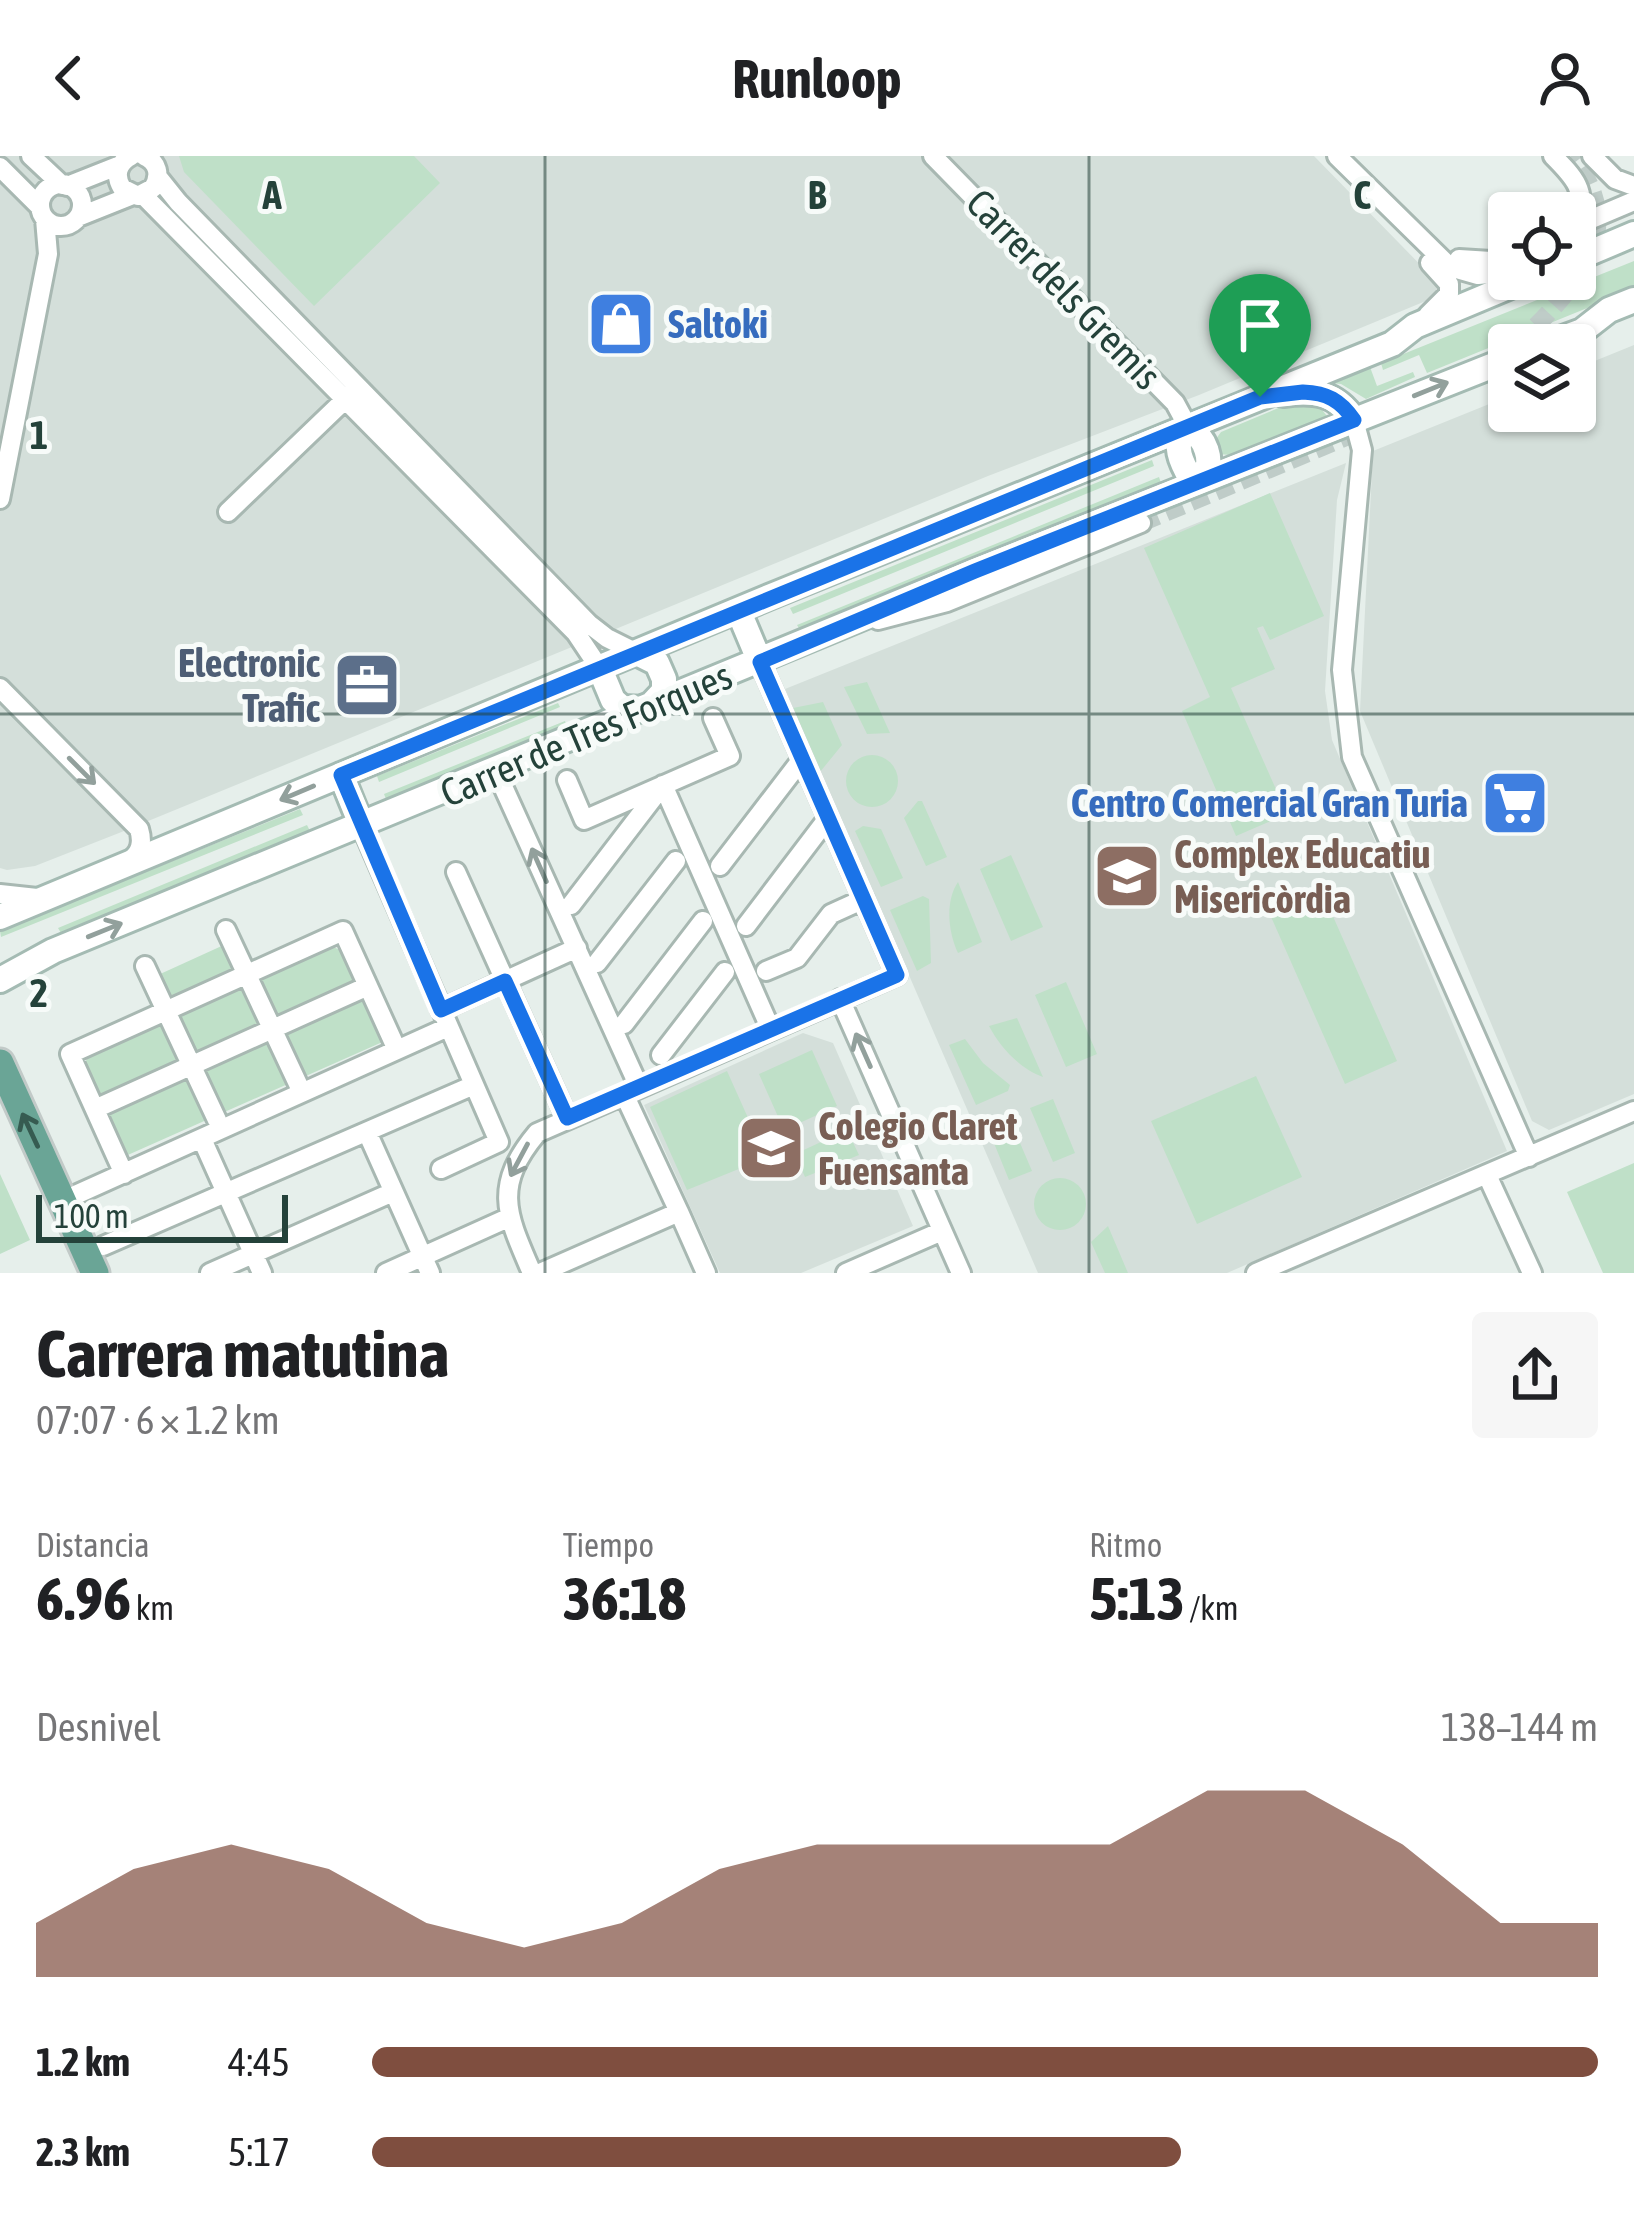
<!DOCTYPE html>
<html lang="es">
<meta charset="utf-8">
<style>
:root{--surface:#fff;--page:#f6f6f6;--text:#202124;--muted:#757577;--accent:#7f4e3f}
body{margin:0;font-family:"Asap Condensed",sans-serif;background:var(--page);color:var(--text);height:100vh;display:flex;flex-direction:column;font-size:45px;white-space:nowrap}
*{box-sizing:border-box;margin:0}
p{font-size:39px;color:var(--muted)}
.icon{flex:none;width:66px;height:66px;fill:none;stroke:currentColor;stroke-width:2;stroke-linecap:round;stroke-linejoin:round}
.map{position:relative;height:1117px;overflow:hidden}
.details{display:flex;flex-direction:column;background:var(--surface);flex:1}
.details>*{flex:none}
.fabs{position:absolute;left:1488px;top:36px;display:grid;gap:24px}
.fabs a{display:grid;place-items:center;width:108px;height:108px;border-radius:12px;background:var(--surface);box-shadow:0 3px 9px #0004;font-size:60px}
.scale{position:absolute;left:36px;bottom:30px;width:252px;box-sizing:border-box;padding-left:12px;border:6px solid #24423a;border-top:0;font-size:33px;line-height:42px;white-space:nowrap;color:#24423a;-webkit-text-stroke:9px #f7fbf9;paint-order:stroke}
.pin{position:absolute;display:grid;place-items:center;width:102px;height:102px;color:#fff;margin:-123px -51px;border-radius:50% 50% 50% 0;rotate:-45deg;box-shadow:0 0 12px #0007}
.pin .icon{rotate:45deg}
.round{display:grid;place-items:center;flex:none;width:126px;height:126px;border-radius:12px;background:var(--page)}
.overview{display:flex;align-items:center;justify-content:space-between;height:204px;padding:0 36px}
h1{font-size:66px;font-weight:700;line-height:90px}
.stats{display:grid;grid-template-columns:repeat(3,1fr);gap:18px;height:204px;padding:12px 36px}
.stats div{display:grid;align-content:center}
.stats b{font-size:60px;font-weight:700}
.stats small{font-size:33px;font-weight:400}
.stats p{font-size:33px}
.chart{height:336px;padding:24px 36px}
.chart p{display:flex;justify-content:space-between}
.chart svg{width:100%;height:216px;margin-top:12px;fill:var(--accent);opacity:.7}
ul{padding:0 36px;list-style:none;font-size:39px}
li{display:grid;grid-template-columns:192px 144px 1fr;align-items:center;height:90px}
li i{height:30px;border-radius:15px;background:var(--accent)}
header{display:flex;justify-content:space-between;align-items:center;height:156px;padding:0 36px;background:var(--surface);font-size:54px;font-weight:700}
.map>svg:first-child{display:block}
.built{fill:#d4dfda}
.green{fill:#bfe0c8}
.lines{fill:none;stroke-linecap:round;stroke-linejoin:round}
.street-tunnel{stroke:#bfccc8;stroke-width:18;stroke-dasharray:18 9;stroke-linecap:butt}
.street-casing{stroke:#a8b8b2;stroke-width:24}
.secondary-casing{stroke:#a4bbb3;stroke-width:30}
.primary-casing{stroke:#c2cac8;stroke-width:33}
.street{stroke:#fff;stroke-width:18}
.secondary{stroke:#fff;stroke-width:24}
.primary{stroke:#6aa596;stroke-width:27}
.oneway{stroke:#92a09c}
.oneway2{stroke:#365b51}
.route-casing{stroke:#fff;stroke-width:24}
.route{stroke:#1a73e8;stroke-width:15}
.grid{fill:none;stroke:#24423a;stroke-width:3;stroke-opacity:0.55}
.labels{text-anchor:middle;stroke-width:10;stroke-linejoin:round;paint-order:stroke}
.street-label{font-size:39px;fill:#24423a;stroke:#f7fbf9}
.shop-label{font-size:39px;font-weight:bold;fill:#366cbe;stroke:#f7fbf9;text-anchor:start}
.service-label{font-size:39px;font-weight:bold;fill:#4e5e75;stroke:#f7fbf9;text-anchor:end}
.education-label{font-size:39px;font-weight:bold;fill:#785e54;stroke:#f7fbf9;text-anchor:start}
.grid-label{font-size:39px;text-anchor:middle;font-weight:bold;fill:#24423a;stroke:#f7fbf9;stroke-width:10;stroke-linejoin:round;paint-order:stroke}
</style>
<header><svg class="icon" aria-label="back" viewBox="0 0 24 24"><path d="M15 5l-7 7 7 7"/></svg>Runloop<svg class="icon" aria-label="person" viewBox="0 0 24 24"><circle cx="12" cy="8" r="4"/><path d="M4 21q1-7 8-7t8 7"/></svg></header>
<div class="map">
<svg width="1634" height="1117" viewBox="0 0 1634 1117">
<rect width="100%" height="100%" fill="#e6efeb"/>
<!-- built -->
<path class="built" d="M0 0H1314L1442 131 1433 142 1199 239 988 320 119 677 35 710 7 714 0 712Z
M1634 189V938L1549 974 1532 965 1360 555 1373 295 1509 240V255H1575V213Z
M1346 307 1337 344 1325 535 1332 584 1507 995 1227 1117H1038L785 533Z
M803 877 833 887 913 1070 801 1117H720L644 949Z"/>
<!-- green -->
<path class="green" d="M179 0H414L440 27 314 150 184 16Z
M1634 105V133L1427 217 1419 199 1383 214 1381 207Z
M1370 211 1377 230 1413 216 1415 221 1366 243 1341 228 1330 227 1329 224Z
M1295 245 1317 248 1327 260 1230 299 1218 298 1213 287 1221 276Z
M1152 304 1154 310 793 458 790 452Z
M1159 321 1161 327 800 474 797 469Z
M1270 337 1324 460 1270 484 1263 470 1257 472 1275 513 1231 532 1287 658 1236 680 1182 555 1210 541 1144 392Z
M867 526 890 577 867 578 844 531Z
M823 546 842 589 820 616 793 552Z
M558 547 560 551 379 626 377 620Z
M565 565 567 570 386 643 384 638Z
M846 625a26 26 0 1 1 52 0a26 26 0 1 1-52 0Z
M918 645H922L947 701 926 710 904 662Z
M300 653 303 659 1 781 0 775Z
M307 669 310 675 61 777 58 772Z
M863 670 881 673 903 722 881 731 855 675Z
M1011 699 1043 771 1011 785 980 713Z
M958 726 982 786 958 797C948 776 945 745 958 726Z
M1320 731 1397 905 1345 928 1268 754Z
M923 740 929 743 931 807 917 815 890 754Z
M226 788 238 815 170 845 158 819Z
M333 791 343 795 387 884 121 1002 83 910 91 896 321 792Z
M1066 826 1097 898 1066 911 1035 839Z
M1017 862 1043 921C1020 913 1000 891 989 870Z
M965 883 983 907 1010 929 1008 935 976 949 949 889Z
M812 894 837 950 784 974 759 918Z
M727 915 766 1002 687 1034 650 951Z
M1256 920 1302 1021 1197 1068 1151 965Z
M1053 943 1075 997 1053 1006 1030 952Z
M1009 961 1032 1015 1009 1024 987 970Z
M847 974 859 999 805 1021 795 998Z
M1634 1007V1117H1603L1567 1036Z
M0 1018 30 1084 0 1098Z
M1034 1048a26 26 0 1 1 52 0a26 26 0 1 1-52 0Z
M1108 1070 1128 1117H1105L1091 1086Z"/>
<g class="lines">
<!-- street-tunnel -->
<path class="street-tunnel" d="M1517 189C1572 134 1634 76 1571 0
M1141 367 1358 276"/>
<defs>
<path id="street" d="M31 0 62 29
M131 0C118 7 114 19 122 32L138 40 153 32C161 19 158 6 144 0
M933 0 1175 247 1188 271
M1337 0 1450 111 1478 119 1509 116
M1553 0C1573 20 1590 37 1575 65
M1592 0 1615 23 1634 30
M0 11 40 51
M158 21 178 46 589 468 607 482 639 498
M40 49a21 21 0 1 1 42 0a21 21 0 1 1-42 0Z
M67 30 120 9
M143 39 576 477 600 513
M78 61 133 39
M1575 70 1634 45
M1459 103 1491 105 1509 98
M1428 159 1449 138V128L1430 107
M1354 264 1362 294 1342 514 1352 601 1529 1001
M0 343 48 98 45 63
M228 356 355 234
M878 464 947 446 1141 367
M0 532 139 673C143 686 141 697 129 705
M496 615 639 931
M567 624 584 664 730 600 713 562
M362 671 499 986 441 1013
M720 710 802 603
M456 716 567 962
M0 738 37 742
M571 749 663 629 771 874
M746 770 828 662
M226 774 298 928
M597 807 676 705
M145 810 217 964
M766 815 797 802 831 758 864 743
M840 843 961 1117
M441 854 577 792
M624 868 703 765
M661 899 725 816
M95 953 368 830
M367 976 430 1117
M202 983 262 1117
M124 1018 70 898 343 775 397 894
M1487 1019 1532 1117
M62 1045 448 871
M679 1056 706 1117
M103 1090 474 929
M210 1117 384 1040
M386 1117 508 1062
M532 1117C507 1059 492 1031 537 977L897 819 760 506
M540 1117 679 1056 624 938
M846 1117 942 1075
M1256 1117 1634 955"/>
<path id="secondary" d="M1575 103 1634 78
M1544 189 1582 175 1609 154 1634 144
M1283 238C1314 234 1336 236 1354 264
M1188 271C1205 281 1215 305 1203 322L1187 316C1178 299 1174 286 1188 271Z
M739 456 760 506
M600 513 613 544 622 552 647 553 664 535V523L657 507 639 498
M341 619 362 671
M0 761 776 438 1392 188 1415 170 1527 123
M0 824 53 795 975 415 1509 203"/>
<path id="primary" d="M0 907 95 1117"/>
</defs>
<!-- street casing -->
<use href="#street" class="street-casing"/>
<!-- secondary casing -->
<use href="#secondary" class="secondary-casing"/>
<!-- primary casing -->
<use href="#primary" class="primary-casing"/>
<!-- street -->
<use href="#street" class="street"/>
<!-- secondary -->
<use href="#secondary" class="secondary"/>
<!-- primary -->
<use href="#primary" class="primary"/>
</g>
<!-- one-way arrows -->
<defs><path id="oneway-shaft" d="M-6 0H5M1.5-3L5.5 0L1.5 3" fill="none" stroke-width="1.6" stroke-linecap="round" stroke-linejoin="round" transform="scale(3)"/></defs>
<g class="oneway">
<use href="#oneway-shaft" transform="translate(1431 233) rotate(-22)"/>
<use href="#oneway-shaft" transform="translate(82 615) rotate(45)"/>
<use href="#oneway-shaft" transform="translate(297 637) rotate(157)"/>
<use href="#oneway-shaft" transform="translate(539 709) rotate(-114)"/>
<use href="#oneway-shaft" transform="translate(105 774) rotate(-22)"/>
<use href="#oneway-shaft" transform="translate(863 894) rotate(-114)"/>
<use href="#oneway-shaft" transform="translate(519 1004) rotate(118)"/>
</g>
<use class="oneway2" href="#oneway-shaft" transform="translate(30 974) rotate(-115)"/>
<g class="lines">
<defs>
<path id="route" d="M1303 236C1327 237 1340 244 1354 264L975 415 760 506 897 819 567 962 505 825 441 854 341 619 1260 241Z"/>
</defs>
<!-- route casing -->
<use href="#route" class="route-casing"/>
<!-- route -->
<use href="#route" class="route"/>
</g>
<!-- grid -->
<path class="grid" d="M545 0V1117M1089 0V1117M0 558H1634"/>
<!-- icons -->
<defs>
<symbol id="shop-square" viewBox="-11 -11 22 22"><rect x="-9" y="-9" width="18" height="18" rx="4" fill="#3f7fe0" stroke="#f7fbf9"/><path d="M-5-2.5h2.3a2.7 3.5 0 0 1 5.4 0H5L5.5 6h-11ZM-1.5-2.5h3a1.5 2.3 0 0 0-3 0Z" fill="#fff"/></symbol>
<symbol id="office-square" viewBox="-11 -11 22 22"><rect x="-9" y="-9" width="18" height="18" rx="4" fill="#5c6f8a" stroke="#f7fbf9"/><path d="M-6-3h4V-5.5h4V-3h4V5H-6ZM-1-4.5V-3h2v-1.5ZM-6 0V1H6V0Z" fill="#fff"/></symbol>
<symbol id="supermarket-square" viewBox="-11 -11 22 22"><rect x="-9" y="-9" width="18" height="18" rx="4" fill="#3f7fe0" stroke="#f7fbf9"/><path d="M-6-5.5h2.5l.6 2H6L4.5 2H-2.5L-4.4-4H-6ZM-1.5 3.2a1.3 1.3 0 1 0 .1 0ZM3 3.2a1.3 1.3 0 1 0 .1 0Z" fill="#fff"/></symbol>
<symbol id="school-square" viewBox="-11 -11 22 22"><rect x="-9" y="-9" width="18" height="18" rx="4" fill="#8d6e63" stroke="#f7fbf9"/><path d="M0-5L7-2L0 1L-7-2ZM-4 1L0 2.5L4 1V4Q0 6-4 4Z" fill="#fff"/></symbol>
</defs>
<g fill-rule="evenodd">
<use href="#shop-square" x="583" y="130" width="76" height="76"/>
<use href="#office-square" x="329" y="491" width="76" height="76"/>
<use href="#supermarket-square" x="1477" y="609" width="76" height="76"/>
<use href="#school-square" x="1089" y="682" width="76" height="76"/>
<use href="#school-square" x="733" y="954" width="76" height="76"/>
</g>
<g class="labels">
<!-- street labels -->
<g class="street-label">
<text transform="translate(1064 133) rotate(46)" y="14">Carrer dels Gremis</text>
<text transform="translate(586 578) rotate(-23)" y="14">Carrer de Tres Forques</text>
</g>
<!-- shop labels -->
<g class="shop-label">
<text x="668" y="182">Saltoki</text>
<text x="1468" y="661" text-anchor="end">Centro Comercial Gran Turia</text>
</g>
<!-- service labels -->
<g class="service-label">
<text x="320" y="521">Electronic<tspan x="320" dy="45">Trafic</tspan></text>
</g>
<!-- education labels -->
<g class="education-label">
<text x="1174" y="712">Complex Educatiu<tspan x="1174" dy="45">Misericòrdia</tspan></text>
<text x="818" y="984">Colegio Claret<tspan x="818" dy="45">Fuensanta</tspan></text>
</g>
</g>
<g class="grid-label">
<text x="272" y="53">A</text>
<text x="817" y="53">B</text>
<text x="1362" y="53">C</text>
<text x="39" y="293">1</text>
<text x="39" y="851">2</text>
</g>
</svg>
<div class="fabs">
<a><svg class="icon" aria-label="locate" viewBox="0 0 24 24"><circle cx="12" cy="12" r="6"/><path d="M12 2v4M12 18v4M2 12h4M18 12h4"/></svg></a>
<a><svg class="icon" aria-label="layers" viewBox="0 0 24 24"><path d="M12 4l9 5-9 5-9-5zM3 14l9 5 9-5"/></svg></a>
</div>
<div class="scale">100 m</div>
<div class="pin" style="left:1260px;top:241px;background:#1e9e55"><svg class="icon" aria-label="arrive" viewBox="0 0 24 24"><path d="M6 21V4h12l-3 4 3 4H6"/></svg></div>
</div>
<section class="details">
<div class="overview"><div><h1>Carrera matutina</h1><p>07:07 · 6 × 1.2 km</p></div><a class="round"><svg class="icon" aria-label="share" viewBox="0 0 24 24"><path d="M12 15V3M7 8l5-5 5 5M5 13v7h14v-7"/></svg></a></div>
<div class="stats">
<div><p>Distancia</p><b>6.96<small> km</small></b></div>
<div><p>Tiempo</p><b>36:18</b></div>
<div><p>Ritmo</p><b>5:13<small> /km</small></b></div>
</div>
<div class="chart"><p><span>Desnivel</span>138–144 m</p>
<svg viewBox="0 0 160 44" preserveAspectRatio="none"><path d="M0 44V33L10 22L20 17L30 22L40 33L50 38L60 33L70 22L80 17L90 17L100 17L110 17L120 6L130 6L140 17L150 33L160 33V44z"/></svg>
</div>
<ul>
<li><b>1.2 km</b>4:45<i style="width:100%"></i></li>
<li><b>2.3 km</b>5:17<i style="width:66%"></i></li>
</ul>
</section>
